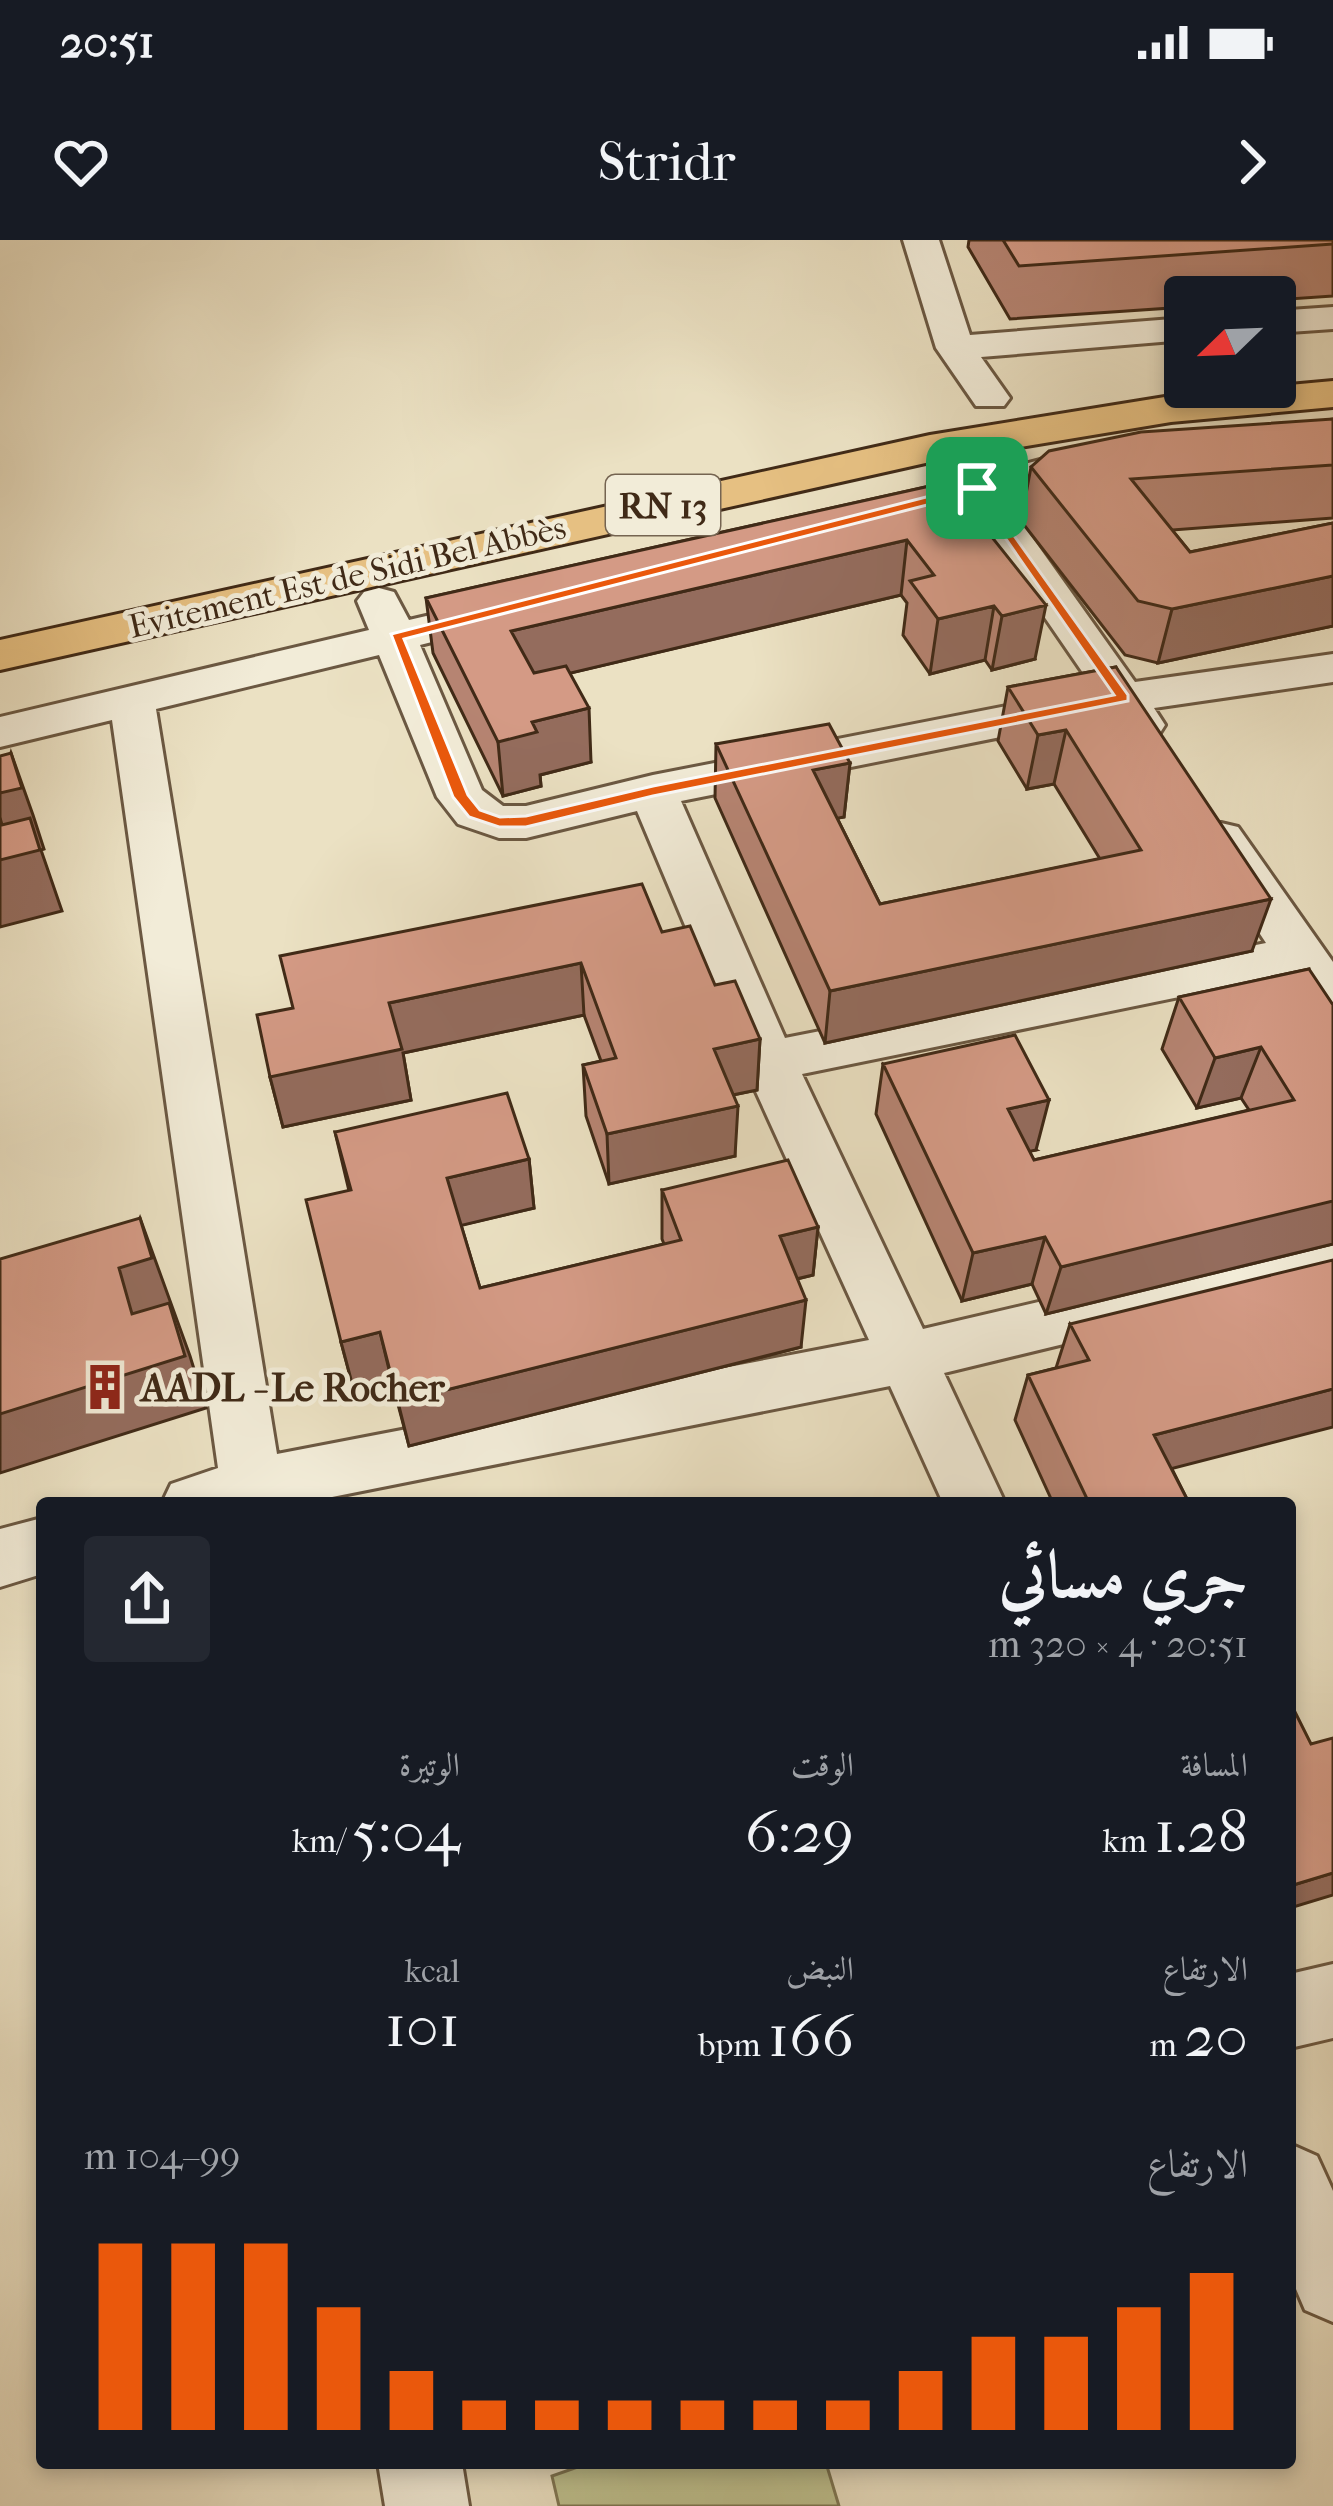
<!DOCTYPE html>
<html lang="ar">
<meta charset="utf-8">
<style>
:root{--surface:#171b24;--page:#242831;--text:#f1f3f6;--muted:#9ea1a6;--accent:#ea580c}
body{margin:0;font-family:"IM FELL French Canon",Amiri,serif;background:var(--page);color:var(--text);direction:rtl;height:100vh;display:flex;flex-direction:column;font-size:45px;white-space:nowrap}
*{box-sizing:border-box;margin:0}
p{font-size:39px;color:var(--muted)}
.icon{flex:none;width:66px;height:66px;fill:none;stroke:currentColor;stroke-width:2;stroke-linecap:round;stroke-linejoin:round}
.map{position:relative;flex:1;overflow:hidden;direction:ltr}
.panel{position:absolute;left:36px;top:1257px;width:1260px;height:972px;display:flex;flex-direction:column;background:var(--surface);border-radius:12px;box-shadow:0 6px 18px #0003;direction:rtl}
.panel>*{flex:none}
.needle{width:78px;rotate:247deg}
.controls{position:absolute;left:1164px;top:36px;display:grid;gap:24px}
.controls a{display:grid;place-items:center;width:132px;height:132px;border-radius:12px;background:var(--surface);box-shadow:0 6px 18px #0003;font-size:60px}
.pin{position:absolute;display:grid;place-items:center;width:102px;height:102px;color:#fff;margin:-51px;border-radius:24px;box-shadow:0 6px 18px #0006}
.round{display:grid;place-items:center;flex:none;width:126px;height:126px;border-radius:12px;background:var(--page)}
.overview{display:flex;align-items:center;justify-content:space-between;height:204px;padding:0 48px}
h1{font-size:66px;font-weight:600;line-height:90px}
.metrics{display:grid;grid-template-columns:repeat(3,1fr);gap:18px;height:204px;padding:12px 48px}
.metrics div{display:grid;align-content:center}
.metrics b{font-size:60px;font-weight:600}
.metrics small{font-size:33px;font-weight:400}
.metrics p{font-size:33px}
.chart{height:336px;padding:24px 48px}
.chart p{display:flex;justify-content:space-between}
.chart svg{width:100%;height:216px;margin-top:12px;stroke:var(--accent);stroke-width:6}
.status{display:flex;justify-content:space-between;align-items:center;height:84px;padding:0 60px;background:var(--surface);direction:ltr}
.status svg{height:33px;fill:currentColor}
header{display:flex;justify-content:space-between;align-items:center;height:156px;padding:0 48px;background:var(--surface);font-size:54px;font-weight:600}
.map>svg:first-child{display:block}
.green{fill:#bec18f;stroke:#7f7653;stroke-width:3}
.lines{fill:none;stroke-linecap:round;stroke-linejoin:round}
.minor-casing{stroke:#6b5842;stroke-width:6}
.highway-casing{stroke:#402a17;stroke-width:6}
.minor{fill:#f2ecd8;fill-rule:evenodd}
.highway{fill:#e6c082;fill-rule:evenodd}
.wall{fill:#b68472;stroke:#402a17;stroke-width:3}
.shaded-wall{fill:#946c5d;stroke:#402a17;stroke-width:3}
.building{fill:#d49a85;stroke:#402a17;stroke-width:3}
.route{fill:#ea580c;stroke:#fff;stroke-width:3;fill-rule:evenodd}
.labels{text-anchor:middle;stroke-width:10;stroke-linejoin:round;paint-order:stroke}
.far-street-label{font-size:33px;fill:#402a17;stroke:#f2ecd8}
.shield{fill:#f2ecd8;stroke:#756451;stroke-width:3}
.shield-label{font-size:36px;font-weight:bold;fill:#402a17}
.poi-label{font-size:39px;font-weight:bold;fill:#402a17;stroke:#f2ecd8;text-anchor:start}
</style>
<div class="status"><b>20:51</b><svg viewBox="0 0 49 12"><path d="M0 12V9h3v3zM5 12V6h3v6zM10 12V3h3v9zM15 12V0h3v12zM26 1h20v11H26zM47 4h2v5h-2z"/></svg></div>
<header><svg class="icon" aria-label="forward" viewBox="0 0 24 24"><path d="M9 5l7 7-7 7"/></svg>Stridr<svg class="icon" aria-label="heart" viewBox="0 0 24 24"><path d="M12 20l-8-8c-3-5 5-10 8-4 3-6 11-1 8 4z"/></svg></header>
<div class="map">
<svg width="1333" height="2266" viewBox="0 0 1333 2266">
<rect width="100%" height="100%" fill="#ebe1c3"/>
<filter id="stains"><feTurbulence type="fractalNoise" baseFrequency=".00167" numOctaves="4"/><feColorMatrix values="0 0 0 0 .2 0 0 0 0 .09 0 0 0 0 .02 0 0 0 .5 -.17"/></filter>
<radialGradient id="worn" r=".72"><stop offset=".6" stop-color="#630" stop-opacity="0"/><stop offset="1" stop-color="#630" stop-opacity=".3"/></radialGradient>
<!-- green -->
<path class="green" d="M589 2223H826L839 2266H559L552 2236Z"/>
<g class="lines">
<defs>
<path id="minor" d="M903 0H939L970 95 1185 78V100L981 117 1010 158 1004 166H976L936 108Z
M1333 67V89L1275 93V71Z
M1112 201 1126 204 1132 213 1126 222 1002 255 1135 442 1333 414V442L1154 468 1165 485 1158 496 1142 500 1126 496 1111 475 681 561 785 798 1266 703 1197 599 1204 587 1221 583 1238 587 1333 722V781L1315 775 1287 735 802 834 923 1089 1333 993V1039L944 1133 1005 1263H943L890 1146 302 1263H162L171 1244 218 1228 112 480 0 507V477L369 390 357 361 364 352 379 348 394 352 409 380 508 357 523 361 530 370 523 379 420 405 482 550 503 566H526L653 535 1094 449 967 264 880 287 865 284 859 275 865 266 953 243 937 220 943 211H971L987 234ZM379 415 437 557 458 584 499 598H526L637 571 742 821 869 1100 277 1214 156 469Z
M42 1278V1334L0 1347V1289Z
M1333 1724V1798L1290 1808V1734Z
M1290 1904 1317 1916 1333 1951V2082L1305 2070 1290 2035Z
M378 2223H462L469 2266H385Z"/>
<path id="highway" d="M1333 141V167L1171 182 930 222 0 430V400L930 195 1171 156Z"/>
</defs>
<!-- minor casing -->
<use href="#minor" class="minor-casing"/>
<!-- highway casing -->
<use href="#highway" class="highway-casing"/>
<!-- minor -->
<use href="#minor" class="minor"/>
<!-- highway -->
<use href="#highway" class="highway"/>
</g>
<!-- wall -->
<path class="wall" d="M969 0H1333V56L1275 60V57H1185V67L1010 79 968 7Z
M1333 179V278L1172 290 1190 312 1333 283V386L1158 423 1125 415 1021 281 1031 227Z
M948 242 1035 419 992 430 985 420 930 434 903 395 907 363 901 355 570 433 591 522 540 535 541 546 503 556 433 413 426 358Z
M1116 427 1252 711 825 803 715 558 716 504 850 523 844 577 837 578 880 664 1100 619 1054 544 1027 549 998 501 1008 447Z
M662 692 715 745 760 799 757 850 733 855 735 916 609 944 586 876 583 825 601 821 584 775 403 813 411 860 283 887 270 837Z
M1309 729 1333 1004 1046 1074 1032 1044 962 1061 876 874 883 824 1036 910 1029 911 1034 920 1249 870 1241 858 1197 868 1162 809 1179 757Z
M335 892 529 919 534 968 461 985 480 1048 664 1004 662 999V950L818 987 813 1035 797 1039 801 1107 409 1206 391 1138 353 1147 341 1102 349 951Z
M1070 1084 1172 1229 1189 1263H1053L1015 1180 1028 1135 1056 1128Z"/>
<!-- shaded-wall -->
<path class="shaded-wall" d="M907 300 901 355 516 446 511 391Z
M1333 336V386L1158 423 1172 369Z
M1046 365 1035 419 992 430 1002 376Z
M994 366 985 420 930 434 938 379Z
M589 468 591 522 540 535 541 546 503 556 498 502 532 482Z
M1066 490 1054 544 1027 549 1038 495Z
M11 513 33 575 44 609 41 610 62 671 0 687V553Z
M850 523 844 577 808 584 813 530Z
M1271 659 1252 711 825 803 830 751Z
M581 723 584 775 403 813 411 860 283 887 270 837 389 763Z
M760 799 757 850 713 859 714 809Z
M1261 807 1241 858 1197 868 1215 818Z
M1049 860 1036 910 996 919 1008 869Z
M738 866 735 916 609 944 607 894Z
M529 919 534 968 455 987 447 938Z
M1333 954V1004L1046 1074 1061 1027Z
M140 978 190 1116 206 1168 0 1233V1174L119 1028Z
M818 987 813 1035 775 1044 780 996Z
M1045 997 1032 1044 962 1061 973 1013Z
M806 1060 801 1107 409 1206 398 1162Z
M380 1092 391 1138 353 1147 341 1102Z
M1333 1149V1187L1135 1238 1154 1195Z
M1333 1633V1655L1290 1668V1646Z"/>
<!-- building -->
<path class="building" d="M1003 0H1333V4L1019 26Z
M1333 179V225L1131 239 1190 312 1333 283V336L1172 369 1138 361 1031 227 1049 211 1141 192Z
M948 242 1046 365 1002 376 994 366 938 379 910 341 934 335 907 300 511 391 534 433 566 426 589 468 532 482 537 492 498 502 426 358Z
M1116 427 1271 659 830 751 716 504 829 484 850 523 813 530 880 664 1141 610 1066 490 1038 495 1008 447Z
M11 513 22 548 0 553V516Z
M0 578 2 585 30 578 40 610 0 620Z
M642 644 662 692 690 686 715 745 735 741 760 799 714 809 738 866 607 894 583 825 616 818 581 723 389 763 402 809 270 837 257 775 293 768 280 716Z
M1309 729 1333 765V961L1061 1027 1045 997 973 1013 883 824 1015 795 1049 860 1008 869 1034 920 1294 860 1261 807 1215 818 1179 757Z
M507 853 529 919 447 938 480 1048 681 1000 662 950 788 920 818 987 780 996 806 1060 398 1162 380 1092 341 1102 306 960 351 950 335 892Z
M140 978 152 1018 119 1028 132 1074 169 1063 185 1116 0 1174V1019Z
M1333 1020V1149L1154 1195 1189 1263H1089L1028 1135 1089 1120 1070 1084Z
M1290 1462 1311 1504 1333 1498V1633L1290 1646Z"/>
<!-- route -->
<path class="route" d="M977 244 1128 455V461L653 556 526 587H499L469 577 453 557 391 394ZM974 253 1114 455 653 546 526 576 500 577 480 570 468 555 404 399Z"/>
<!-- icons -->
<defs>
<symbol id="building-bare" viewBox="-9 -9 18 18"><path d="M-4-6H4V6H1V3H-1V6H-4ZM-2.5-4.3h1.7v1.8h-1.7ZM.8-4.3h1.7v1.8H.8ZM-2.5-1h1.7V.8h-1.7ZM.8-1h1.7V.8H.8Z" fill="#8f2418" stroke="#f2ecd8" stroke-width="2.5" paint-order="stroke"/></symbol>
</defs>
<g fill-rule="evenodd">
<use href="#building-bare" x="72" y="1114" width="66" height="66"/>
</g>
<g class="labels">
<!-- far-street labels -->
<g class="far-street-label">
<text transform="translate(347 336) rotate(-13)" y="12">Evitement Est de Sidi Bel Abbès</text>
</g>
<!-- shield labels -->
<rect class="shield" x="606" y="235" width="114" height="60" rx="9"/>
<g class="shield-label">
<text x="663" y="278">RN 13</text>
</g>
<!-- poi labels -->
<g class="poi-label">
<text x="141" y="1161">AADL - Le Rocher</text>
</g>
</g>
<rect width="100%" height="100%" filter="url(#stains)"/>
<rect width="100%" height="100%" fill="url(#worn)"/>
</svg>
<div class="controls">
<a><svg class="needle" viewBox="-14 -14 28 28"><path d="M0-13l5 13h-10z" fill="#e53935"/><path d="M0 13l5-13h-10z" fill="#9ea1a6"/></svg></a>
</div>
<div class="pin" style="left:977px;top:248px;background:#1e9e55"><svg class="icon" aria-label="arrive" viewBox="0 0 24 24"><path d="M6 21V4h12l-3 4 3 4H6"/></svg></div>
<section class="panel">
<div class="overview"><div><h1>جري مسائي</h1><p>20:51 · 4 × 320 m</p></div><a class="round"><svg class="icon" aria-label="share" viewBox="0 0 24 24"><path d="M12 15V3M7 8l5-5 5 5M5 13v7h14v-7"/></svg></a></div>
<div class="metrics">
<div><p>المسافة</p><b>1.28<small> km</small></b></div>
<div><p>الوقت</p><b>6:29</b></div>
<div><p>الوتيرة</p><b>5:04<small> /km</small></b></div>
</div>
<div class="metrics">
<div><p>الارتفاع</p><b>20<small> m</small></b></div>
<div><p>النبض</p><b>166<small> bpm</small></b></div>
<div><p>kcal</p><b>101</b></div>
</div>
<div class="chart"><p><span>الارتفاع</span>99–104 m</p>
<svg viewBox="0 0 160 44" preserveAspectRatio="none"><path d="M5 44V6M15 44V6M25 44V6M35 44V19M45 44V32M55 44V38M65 44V38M75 44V38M85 44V38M95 44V38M105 44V38M115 44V32M125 44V25M135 44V25M145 44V19M155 44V12"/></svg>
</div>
</section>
</div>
